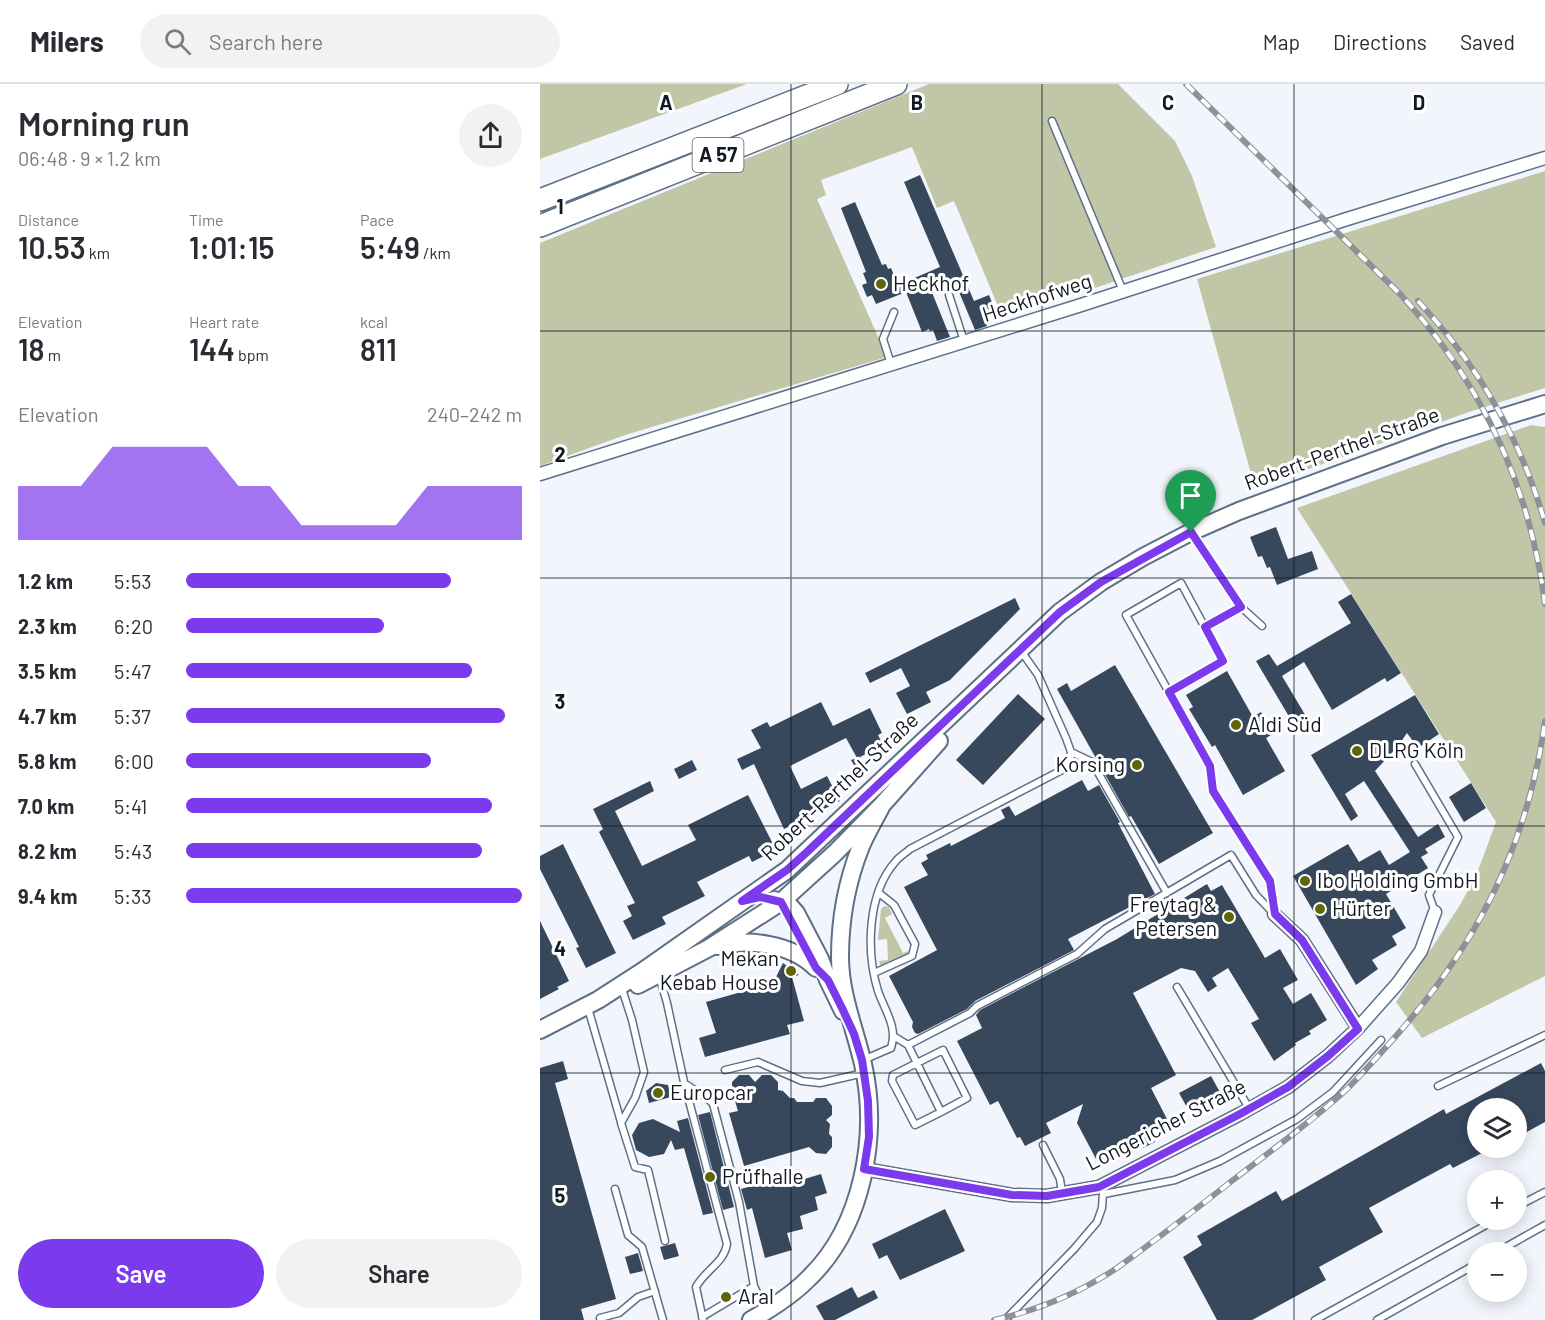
<!DOCTYPE html>
<meta charset="utf-8">
<style>
:root{--surface:#fff;--page:#f2f2f3;--text:#2b2b33;--muted:#7c7c81;--line:#e1e1e2;--accent:#7c3aed}
body{margin:0;font-family:Barlow,sans-serif;background:var(--page);color:var(--text);height:100vh;display:flex;flex-direction:column;font-size:22px;white-space:nowrap}
*{box-sizing:border-box;margin:0}
p{font-size:20px;color:var(--muted)}
.icon{flex:none;width:33px;height:33px;fill:none;stroke:currentColor;stroke-width:2;stroke-linecap:round;stroke-linejoin:round}
.map{position:relative;flex:1;overflow:hidden}
.sheet{display:flex;flex-direction:column;background:var(--surface);width:540px}
.sheet>*{flex:none}
.tools{position:absolute;left:927px;top:1014px;display:grid;gap:12px}
.tools a{display:grid;place-items:center;width:60px;height:60px;border-radius:50%;background:var(--surface);box-shadow:0 3px 15px #0003;font-size:30px}
.pin{position:absolute;display:grid;place-items:center;width:51px;height:51px;color:#fff;margin:-62px -26px;border-radius:50% 50% 50% 0;rotate:-45deg;box-shadow:0 0 6px #0007}
.pin .icon{rotate:45deg}
.round{display:grid;place-items:center;flex:none;width:63px;height:63px;border-radius:32px;background:var(--page)}
.overview{display:flex;align-items:center;justify-content:space-between;height:102px;padding:0 18px}
h1{font-size:33px;font-weight:600;line-height:45px}
.figures{display:grid;grid-template-columns:repeat(3,1fr);gap:9px;height:102px;padding:6px 18px}
.figures div{display:grid;align-content:center}
.figures b{font-size:30px;font-weight:600}
.figures small{font-size:16px;font-weight:400}
.figures p{font-size:16px}
.chart{height:168px;padding:12px 18px}
.chart p{display:flex;justify-content:space-between}
.chart svg{width:100%;height:108px;margin-top:6px;fill:var(--accent);opacity:.7}
.action{display:flex;gap:12px;margin-top:auto;padding:12px 18px}
.action a{flex:1;height:69px;border-radius:36px;background:var(--accent);color:#fff;font-size:24px;font-weight:600;line-height:69px;text-align:center}
.action a+a{background:var(--page);color:var(--text)}
ul{padding:0 18px;list-style:none;font-size:20px}
li{display:grid;grid-template-columns:96px 72px 1fr;align-items:center;height:45px}
li i{height:15px;border-radius:8px;background:var(--accent)}
header{display:flex;align-items:center;gap:36px;box-sizing:border-box;height:84px;padding:0 30px;background:var(--surface);border-bottom:2px solid var(--line)}
header strong{font-size:28px}
nav{display:flex;gap:33px;margin-inline-start:auto;font-size:21px}
.search{width:420px;height:54px;background:var(--page);display:flex;align-items:center;gap:15px;box-sizing:border-box;padding:0 21px;border-radius:33px;color:var(--muted);font-size:22px}
main{display:flex;flex:1;min-height:0}
.map>svg:first-child{display:block}
.green{fill:#c0c6a6}
.building{fill:#37485d}
.lines{fill:none;stroke-linecap:round;stroke-linejoin:round}
.lane-casing{stroke:#5e7088;stroke-width:9}
.street-casing{stroke:#5e7088;stroke-width:15}
.secondary-casing{stroke:#5e7088;stroke-width:20}
.highway-casing{stroke:#5e7088;stroke-width:24}
.lane{stroke:#fff;stroke-width:6}
.street{stroke:#fff;stroke-width:12}
.secondary{stroke:#fff;stroke-width:16}
.highway{stroke:#fff;stroke-width:21}
.rail-casing{stroke:#8d929a;stroke-width:6}
.rail{stroke:#fff;stroke-width:4;stroke-dasharray:11;stroke-linecap:butt}
.route-casing{stroke:#fff;stroke-width:12}
.route{stroke:#7c3aed;stroke-width:8}
.grid{fill:none;stroke:#121922;stroke-width:1.5;stroke-opacity:0.55}
.poi-dot{fill:#5e6608;stroke:#fff;stroke-width:2}
.labels{text-anchor:middle;stroke-width:6;stroke-linejoin:round;paint-order:stroke}
.shield{fill:#fff;stroke:#595e64;stroke-width:1.5}
.shield-label{font-size:20px;font-weight:bold;fill:#121922}
.poi-label{font-size:21px;fill:#121922;stroke:#fff;text-anchor:start}
.street-label{font-size:21px;fill:#121922;stroke:#fff}
.grid-label{font-size:20px;text-anchor:middle;font-weight:bold;fill:#121922;stroke:#fff;stroke-width:6;stroke-linejoin:round;paint-order:stroke}
</style>
<header>
<strong>Milers</strong>
<div class="search"><svg class="icon" aria-label="search" viewBox="0 0 24 24"><circle cx="10" cy="10" r="6"/><path d="M15 15l6 6"/></svg>Search here</div>
<nav><a>Map</a><a>Directions</a><a>Saved</a></nav>
</header>
<main>
<section class="sheet">
<div class="overview"><div><h1>Morning run</h1><p>06:48 · 9 × 1.2 km</p></div><a class="round"><svg class="icon" aria-label="share" viewBox="0 0 24 24"><path d="M12 15V3M7 8l5-5 5 5M5 13v7h14v-7"/></svg></a></div>
<div class="figures">
<div><p>Distance</p><b>10.53<small> km</small></b></div>
<div><p>Time</p><b>1:01:15</b></div>
<div><p>Pace</p><b>5:49<small> /km</small></b></div>
</div>
<div class="figures">
<div><p>Elevation</p><b>18<small> m</small></b></div>
<div><p>Heart rate</p><b>144<small> bpm</small></b></div>
<div><p>kcal</p><b>811</b></div>
</div>
<div class="chart"><p><span>Elevation</span>240–242 m</p>
<svg viewBox="0 0 160 44" preserveAspectRatio="none"><path d="M0 44V22L10 22L20 22L30 6L40 6L50 6L60 6L70 22L80 22L90 38L100 38L110 38L120 38L130 22L140 22L150 22L160 22V44z"/></svg>
</div>
<ul>
<li><b>1.2 km</b>5:53<i style="width:79%"></i></li>
<li><b>2.3 km</b>6:20<i style="width:59%"></i></li>
<li><b>3.5 km</b>5:47<i style="width:85%"></i></li>
<li><b>4.7 km</b>5:37<i style="width:95%"></i></li>
<li><b>5.8 km</b>6:00<i style="width:73%"></i></li>
<li><b>7.0 km</b>5:41<i style="width:91%"></i></li>
<li><b>8.2 km</b>5:43<i style="width:88%"></i></li>
<li><b>9.4 km</b>5:33<i style="width:100%"></i></li>
</ul>
<div class="action"><a>Save</a><a>Share</a></div>
</section>
<div class="map">
<svg width="1005" height="1236" viewBox="0 0 1005 1236">
<rect width="100%" height="100%" fill="#f2f6fc"/>
<!-- green -->
<path class="green" d="M0 0H207L0 75Z
M389 0H578L635 57 652 92 676 163 534 211 532 206 460 227 414 117 397 124 372 63 281 96 286 111 277 115 347 273 85 351 0 382V159Z
M1005 87V304L932 327 715 404 657 195Z
M991 341 1005 343V892L882 954 856 918 920 821 936 792 956 738 757 424Z
M344 822 349 823 352 830 345 834 363 869 368 867V869L367 871 341 883 339 877 348 876 347 855 338 856 341 825Z"/>
<!-- building -->
<path class="building" d="M380 91 434 217 449 211 456 228 443 234 447 242 435 246 414 196 391 206 410 253 397 257 393 246 390 247 389 245 382 248 366 208 336 220 332 211 327 213 322 201 327 199 323 189 326 188 301 124 315 118 342 181 346 180 348 185 351 184 358 201 400 183 364 98Z
M736 443 748 475 772 467 778 485 737 501 730 483 727 484 722 472 718 473 710 453Z
M811 510 861 589 847 598 845 594 792 626 764 578 742 592 770 639 757 646 716 577 729 570 737 582 811 539 798 518Z
M475 514 480 525 410 596 386 608 391 618 367 630 356 609 370 602 361 584 330 599 325 589Z
M575 581 673 749 619 780 591 732 589 733 517 605 527 599 531 607Z
M687 587 713 633 721 628 733 650 726 654 745 687 703 711 675 661 672 663 649 625 653 623 646 611Z
M478 610 505 635 443 701 416 676Z
M875 611 899 650 878 664 867 649 858 662 835 687 878 753 898 740 905 753 885 765 888 769 881 773 888 784 846 810 866 844 852 852 857 861 832 876 838 885 816 901 753 792 808 760 819 778 840 766 849 781 870 768 824 697 805 710 818 732 811 737 771 671Z
M281 618 293 642 330 624 342 649 338 651 343 661 320 673 324 680 316 685 311 676 317 674 306 654 250 682 261 705 287 692 300 717 244 745 214 680 202 686 197 675 221 664 211 646 227 638 230 643Z
M152 676 157 686 139 695 134 685Z
M542 696 548 707 559 701 580 738 578 739 615 810 528 855 534 866 435 917 427 925 378 950 375 949 372 943 373 938 349 892 397 866 364 803 388 791 381 779 388 775 386 771 410 759 411 762 465 734 461 726 469 722 475 732Z
M110 697 114 707 75 727 102 782 156 756 148 741 208 711 233 760 221 766 224 772 212 778 209 772 157 798 165 812 122 833 126 840 93 856 83 837 92 832 87 822 95 819 59 748 63 745 53 725Z
M931 699 946 724 924 738 909 713Z
M23 760 76 869 46 884 36 864 39 863 0 785V772Z
M667 800 671 807 682 801 725 874 740 865 758 896 743 904 753 920 771 909 787 936 769 947 771 950 755 959 756 961 734 977 711 939 719 935 688 884 672 894 677 902 668 908 655 887 641 884 593 909 636 991 611 1004 627 1035 623 1037 621 1041 610 1047 615 1058 603 1064 598 1053 556 1075 537 1039 543 1020 506 1039 511 1049 485 1062 480 1053 477 1054 458 1017 450 1021 417 957 442 944 436 931 440 926 577 855Z
M0 837 29 897 17 903 19 905 0 915Z
M243 879 259 891 252 893 264 937 247 941 250 950 165 973 159 954 176 949 166 918 233 899Z
M23 977 28 995 15 999 76 1215 41 1225 44 1236H0V984Z
M1001 979 1005 987V1038L976 1054V1024H938V1047L932 1050 942 1069 913 1084 910 1080 829 1124 843 1148 779 1183 786 1196 712 1236H677L643 1173 662 1161 657 1152 736 1107 742 1117 904 1025 906 1030Z
M199 991H209L215 998 222 991H231L238 998V1006L243 1007 250 1014H254L257 1018H273L276 1014H286L292 1022V1031L286 1036 290 1040 289 1050 292 1053V1063L286 1070 276 1069 269 1063 204 1082 189 1029 198 1027 192 1007V998Z
M671 992 681 1010 649 1027 639 1009Z
M116 999 128 1001 131 1013 109 1019 106 1007Z
M170 1028 194 1123 183 1126 158 1031Z
M148 1034 173 1129 163 1131 144 1064 135 1066 131 1056 124 1070 109 1073 96 1066 92 1051 99 1039 113 1035 140 1048 137 1037Z
M281 1090 287 1109 275 1113 278 1126 260 1132 263 1145 247 1149 252 1166 225 1174 212 1124 207 1126 201 1105 249 1092 251 1099Z
M405 1125 425 1167 360 1196 347 1171 339 1175 332 1160Z
M135 1159 139 1172 124 1176 120 1163Z
M98 1169 103 1187 90 1190 85 1173Z
M312 1203 318 1214 334 1206 338 1214 295 1236H284L276 1222Z"/>
<g class="lines">
<defs>
<path id="lane" d="M512 37 583 207
M409 211 424 257
M351 280 343 255 354 228
M652 450 701 523 722 542
M665 543 701 523
M629 608 683 577 641 499 586 531 670 682 673 707 730 797 734 830
M531 668 552 678 627 809
M875 680 918 753 889 811 895 828
M334 889 372 872 375 860 354 821 339 809
M119 891 127 919 144 998 187 1160C184 1179 166 1185 156 1203L163 1236
M637 903 709 1024
M83 908 92 936 104 988 95 1014 81 1039 95 1083 108 1086 125 1157
M48 924 81 1038
M355 953 368 961 401 1028 375 1041 352 997 353 991 403 966 427 1014 401 1028
M368 961 430 929 437 922 537 870 565 845 691 771 716 811 734 830
M323 976 351 964C358 943 345 927 338 907 326 868 327 809 356 777 360 772 366 769 370 765L522 686 530 678 531 668 526 654 498 591 481 567
M185 986 218 978 262 997 280 999 324 989
M144 999C152 1005 168 1013 173 1020L199 1118 214 1202 226 1227
M898 1002 1005 951
M503 1061 520 1095 522 1109
M75 1105 88 1151 102 1163 123 1236
M564 1110 635 1096 680 1077 757 1035 793 1008 841 956
M976 1123 1005 1108
M957 1168 1005 1141
M162 1233 214 1202
M60 1234 79 1229 98 1213 115 1207
M465 1236 534 1165 557 1138 562 1124 563 1109
M775 1236 955 1136
M837 1236 938 1179"/>
<path id="street" d="M0 390 538 222 807 135 1005 74
M734 830 762 856 818 944
M324 1085 472 1111 507 1112 559 1103 700 1030 748 1003 788 972 818 944 858 899 881 867 895 828"/>
<path id="secondary" d="M234 816 248 820 256 829 280 875 288 896 303 927
M178 862C209 854 252 860 276 884
M98 901 169 864 241 818 295 769 342 721 399 657
M0 946 58 916 103 887 247 786 520 528 561 498 603 473 651 448 699 427 902 352 1005 320
M211 1236C232 1224 253 1211 270 1193 323 1141 339 1051 323 980 315 945 300 910 300 873 300 836 307 797 321 762 327 748 335 735 342 721"/>
<path id="highway" d="M0 116 297 0
M0 142 356 0"/>
</defs>
<!-- lane casing -->
<use href="#lane" class="lane-casing"/>
<!-- street casing -->
<use href="#street" class="street-casing"/>
<!-- secondary casing -->
<use href="#secondary" class="secondary-casing"/>
<!-- highway casing -->
<use href="#highway" class="highway-casing"/>
<!-- lane -->
<use href="#lane" class="lane"/>
<!-- street -->
<use href="#street" class="street"/>
<!-- secondary -->
<use href="#secondary" class="secondary"/>
<!-- highway -->
<use href="#highway" class="highway"/>
<defs>
<path id="rail" d="M646 0 861 211C941 298 990 402 1005 520
M878 217C938 281 981 355 1005 439
M454 1236C499 1226 539 1209 577 1184 617 1155 655 1126 693 1096 732 1066 771 1038 807 1005 824 988 840 970 856 952 938 859 988 760 1005 637"/>
</defs>
<!-- rail casing -->
<use href="#rail" class="rail-casing"/>
<!-- rail -->
<use href="#rail" class="rail"/>
</g>
<g class="lines">
<defs>
<path id="route" d="M651 448 701 523 665 543 683 577 629 608 670 682 673 707 730 797 735 830 762 856 818 945 788 972 748 1003 700 1030 559 1103 507 1112 472 1111 324 1085 329 1053 328 1017 322 976 314 950 302 924 288 896 276 884 241 818 220 813 202 817 247 786 267 768 520 528 561 498Z"/>
</defs>
<!-- route casing -->
<use href="#route" class="route-casing"/>
<!-- route -->
<use href="#route" class="route"/>
</g>
<!-- grid -->
<path class="grid" d="M251 0V1236M502 0V1236M754 0V1236M0 247H1005M0 494H1005M0 742H1005M0 989H1005"/>
<!-- markers -->
<g class="poi-dot">
<circle cx="341" cy="200" r="6"/>
<circle cx="696" cy="641" r="6"/>
<circle cx="817" cy="667" r="6"/>
<circle cx="597" cy="681" r="6"/>
<circle cx="765" cy="797" r="6"/>
<circle cx="780" cy="825" r="6"/>
<circle cx="689" cy="833" r="6"/>
<circle cx="251" cy="887" r="6"/>
<circle cx="118" cy="1009" r="6"/>
<circle cx="170" cy="1093" r="6"/>
<circle cx="186" cy="1213" r="6"/>
</g>
<g class="labels">
<!-- shield labels -->
<rect class="shield" x="152.5" y="54" width="51" height="34" rx="4.5"/>
<g class="shield-label">
<text x="178" y="78">A 57</text>
</g>
<!-- poi labels -->
<g class="poi-label">
<text x="353" y="207">Heckhof</text>
<text x="708" y="648">Aldi Süd</text>
<text x="829" y="674">DLRG Köln</text>
<text x="585" y="688" text-anchor="end">Korsing</text>
<text x="777" y="804">Ibo Holding GmbH</text>
<text x="677" y="828" text-anchor="end">Freytag &amp;<tspan x="677" dy="24">Petersen</tspan></text>
<text x="792" y="832">Hürter</text>
<text x="239" y="882" text-anchor="end">Mekan<tspan x="239" dy="24">Kebab House</tspan></text>
<text x="130" y="1016">Europcar</text>
<text x="182" y="1100">Prüfhalle</text>
<text x="198" y="1220">Aral</text>
</g>
<!-- street labels -->
<g class="street-label">
<text transform="translate(497 214) rotate(-18)" y="7">Heckhofweg</text>
<text transform="translate(802 365) rotate(-20)" y="7">Robert-Perthel-Straße</text>
<text transform="translate(300 703) rotate(-43)" y="7">Robert-Perthel-Straße</text>
<text transform="translate(626 1041) rotate(-27)" y="7">Longericher Straße</text>
</g>
</g>
<g class="grid-label">
<text x="126" y="26">A</text>
<text x="377" y="26">B</text>
<text x="628" y="26">C</text>
<text x="879" y="26">D</text>
<text x="20" y="130">1</text>
<text x="20" y="378">2</text>
<text x="20" y="625">3</text>
<text x="20" y="872">4</text>
<text x="20" y="1119">5</text>
</g>
</svg>
<div class="tools">
<a><svg class="icon" aria-label="layers" viewBox="0 0 24 24"><path d="M12 4l9 5-9 5-9-5zM3 14l9 5 9-5"/></svg></a>
<a>+</a>
<a>−</a>
</div>
<div class="pin" style="left:651px;top:448px;background:#1e9e55"><svg class="icon" aria-label="arrive" viewBox="0 0 24 24"><path d="M6 21V4h12l-3 4 3 4H6"/></svg></div>
</div>
</main>
